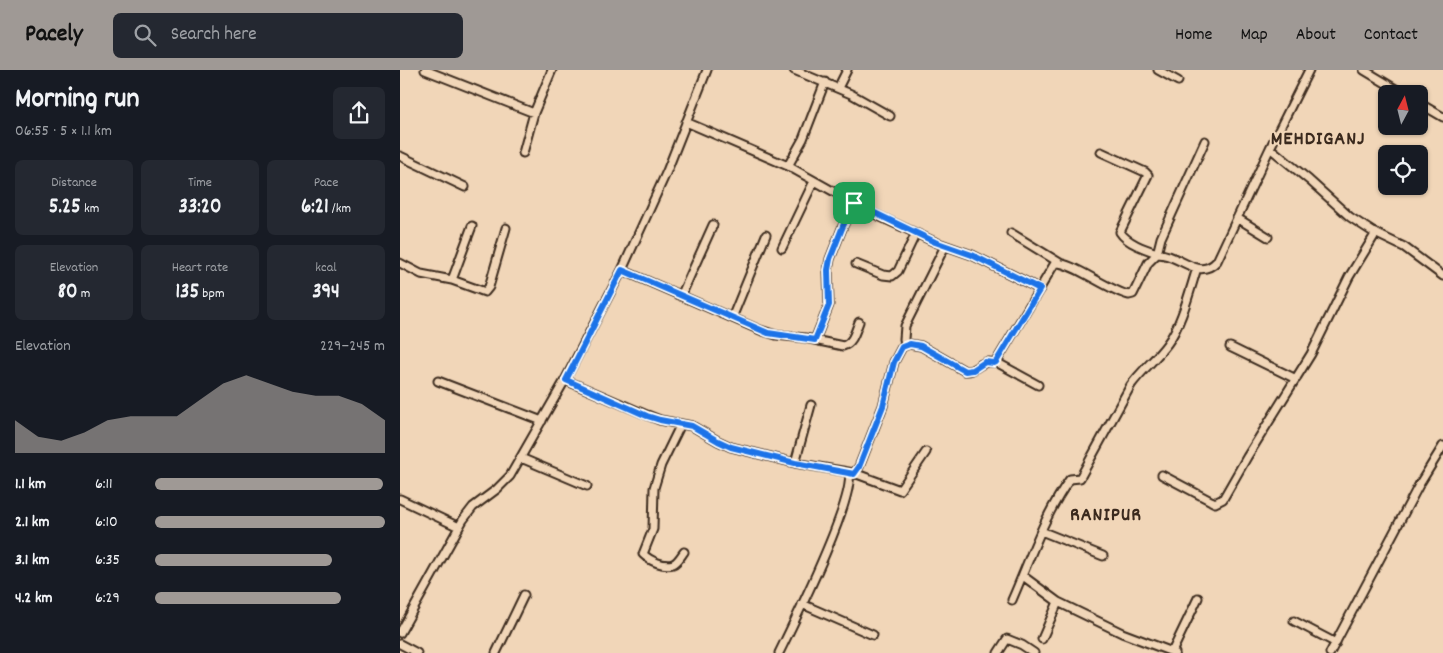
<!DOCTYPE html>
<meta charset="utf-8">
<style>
:root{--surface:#171b24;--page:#242831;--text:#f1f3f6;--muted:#9ea1a6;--accent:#9f9995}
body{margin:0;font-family:Dekko,sans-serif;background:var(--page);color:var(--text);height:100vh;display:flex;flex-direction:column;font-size:19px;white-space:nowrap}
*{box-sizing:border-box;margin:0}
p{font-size:16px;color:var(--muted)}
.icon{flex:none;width:28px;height:28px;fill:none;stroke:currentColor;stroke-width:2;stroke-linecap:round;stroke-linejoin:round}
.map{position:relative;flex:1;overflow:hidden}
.details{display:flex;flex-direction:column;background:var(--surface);width:400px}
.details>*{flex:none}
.needle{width:32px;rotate:7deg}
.buttons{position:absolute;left:978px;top:15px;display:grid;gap:10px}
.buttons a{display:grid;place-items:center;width:50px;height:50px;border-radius:8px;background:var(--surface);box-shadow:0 1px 4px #0004;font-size:25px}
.pin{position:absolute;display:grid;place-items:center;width:42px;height:42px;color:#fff;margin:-21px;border-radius:10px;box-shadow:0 2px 8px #0006}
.round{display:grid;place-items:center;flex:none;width:52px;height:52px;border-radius:8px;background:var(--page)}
.head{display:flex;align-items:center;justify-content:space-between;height:85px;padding:0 15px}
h1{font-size:28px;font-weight:700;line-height:38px}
.figures{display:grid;grid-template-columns:repeat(3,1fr);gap:8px;height:85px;padding:5px 15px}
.figures div{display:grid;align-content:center;border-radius:8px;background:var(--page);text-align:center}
.figures b{font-size:21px;font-weight:700}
.figures small{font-size:14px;font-weight:400}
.figures p{font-size:14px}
.chart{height:140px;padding:10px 15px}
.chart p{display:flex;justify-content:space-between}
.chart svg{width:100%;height:90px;margin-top:5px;fill:var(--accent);opacity:.7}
ul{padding:0 15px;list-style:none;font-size:16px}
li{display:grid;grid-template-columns:80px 60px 1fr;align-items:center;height:38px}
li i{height:12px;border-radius:6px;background:var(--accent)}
header{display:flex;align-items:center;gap:30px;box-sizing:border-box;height:70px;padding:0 25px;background:var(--accent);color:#111}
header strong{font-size:24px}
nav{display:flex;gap:28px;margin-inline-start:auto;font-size:18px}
.search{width:350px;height:45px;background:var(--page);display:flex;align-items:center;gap:12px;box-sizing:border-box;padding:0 18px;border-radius:8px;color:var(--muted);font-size:19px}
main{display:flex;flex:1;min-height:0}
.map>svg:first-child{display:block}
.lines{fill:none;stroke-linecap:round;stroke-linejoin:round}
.minor-casing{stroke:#3b2a1e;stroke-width:11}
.minor{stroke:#f1d6b8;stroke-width:7}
.route-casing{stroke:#fff;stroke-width:10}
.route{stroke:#1a73e8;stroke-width:6}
.labels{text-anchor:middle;stroke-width:4;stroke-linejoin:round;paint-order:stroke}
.district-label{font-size:20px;font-weight:bold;letter-spacing:1px;fill:#3b2a1e;stroke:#f1d6b8}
</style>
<header>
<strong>Pacely</strong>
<div class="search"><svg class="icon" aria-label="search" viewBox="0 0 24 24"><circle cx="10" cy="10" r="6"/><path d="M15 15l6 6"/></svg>Search here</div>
<nav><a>Home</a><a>Map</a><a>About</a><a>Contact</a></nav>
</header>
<main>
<section class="details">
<div class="head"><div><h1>Morning run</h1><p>06:55 · 5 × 1.1 km</p></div><a class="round"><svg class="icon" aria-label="share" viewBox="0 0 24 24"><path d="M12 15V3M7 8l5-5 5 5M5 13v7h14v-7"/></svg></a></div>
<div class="figures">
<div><p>Distance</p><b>5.25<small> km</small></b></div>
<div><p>Time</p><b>33:20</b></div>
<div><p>Pace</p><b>6:21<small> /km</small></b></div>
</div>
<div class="figures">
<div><p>Elevation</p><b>80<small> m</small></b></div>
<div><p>Heart rate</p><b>135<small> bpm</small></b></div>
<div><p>kcal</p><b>394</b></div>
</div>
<div class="chart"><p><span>Elevation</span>229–245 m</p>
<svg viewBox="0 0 160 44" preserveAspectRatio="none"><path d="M0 44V28L10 36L20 38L30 34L40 28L50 26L60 26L70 26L80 18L90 10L100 6L110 10L120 14L130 16L140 16L150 20L160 28V44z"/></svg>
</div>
<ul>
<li><b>1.1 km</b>6:11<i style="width:99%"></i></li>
<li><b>2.1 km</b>6:10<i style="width:100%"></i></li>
<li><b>3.1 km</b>6:35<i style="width:77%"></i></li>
<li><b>4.2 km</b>6:29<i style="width:81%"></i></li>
</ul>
</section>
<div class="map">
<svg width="1043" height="583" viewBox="0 0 1043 583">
<rect width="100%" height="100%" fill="#f1d6b8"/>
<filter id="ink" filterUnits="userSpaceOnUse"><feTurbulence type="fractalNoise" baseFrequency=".02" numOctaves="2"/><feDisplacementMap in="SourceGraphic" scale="10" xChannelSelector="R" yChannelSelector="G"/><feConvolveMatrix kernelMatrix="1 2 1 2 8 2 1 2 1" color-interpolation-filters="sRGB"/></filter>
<g filter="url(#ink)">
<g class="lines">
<defs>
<path id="minor" d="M25 0 134 43
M394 0 451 24 490 46
M758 0 778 11
M964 0 1004 24
M438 18 447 0
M1019 33 1043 47
M286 52 388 96 470 142 535 172 572 185 640 219
M870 78 909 110 950 147 973 162 1004 177 1043 206
M701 82 745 102 748 105 720 162C727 173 745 179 757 183
M123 83 134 43 152 0
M0 86 65 117
M388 96 403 69 425 12
M837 148 868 167
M611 163 660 193
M382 178 414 111
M757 184 761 168 805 71
M0 193 21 204 52 210 85 222 89 217 106 158
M456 194 483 205 492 206 498 201 516 163
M222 200 360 260 376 265 405 268 443 276C453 273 455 262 459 252
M52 210 72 156
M281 226 313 155
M332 248 366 165
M415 270 429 235 428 200 430 189 443 156 454 133
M505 274 504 269 505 256 545 176
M830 277 896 309
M596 292 638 315
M165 310 247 345 260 350 292 356 318 371 331 377 395 393 454 403 459 397 483 336 494 292 502 277 509 274 521 276 565 301C574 302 576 296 584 293 588 291 592 293 596 292L655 193C671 191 709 221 729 225L733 224 735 220 748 193 757 184C779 183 798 212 817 191L870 78 909 0
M38 311 142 351
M281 354 261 395 254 418 253 459 243 484C250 491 264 497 273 494 278 492 281 486 284 482
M121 388 187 416
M395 393 411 335
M454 403 500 420 526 382
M762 405 811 431 815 433 823 429 847 387 911 284 949 207 976 163
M0 429 59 457
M641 461 703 486
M623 506 658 532 722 563 775 583
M612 530C630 489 644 445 670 409L680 408 731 315C742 300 756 289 767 274 781 256 790 220 797 198
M402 534 473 565
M894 551 936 573
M0 563 63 450 73 437 97 419 110 406 165 310 222 200 267 101 307 0
M642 569 658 532
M0 574 17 583
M772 582 798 528
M96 583 124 525
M379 583C394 552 455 430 449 403
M598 583 607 569 622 575 634 583
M930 583 1019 415 1043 376"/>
</defs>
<!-- minor casing -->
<use href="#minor" class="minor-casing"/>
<!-- minor -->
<use href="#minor" class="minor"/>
</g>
</g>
<g class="lines" filter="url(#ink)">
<defs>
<path id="route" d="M454 133 535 172 572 185 640 219 596 292 594 293 585 292 573 300 565 301 521 276 510 274 502 277 494 292 483 336 459 397 454 404 395 393 331 377 318 371 292 356 260 350 247 346 166 310 222 200 368 263 415 270 429 235 428 200 430 189 443 156Z"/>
</defs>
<!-- route casing -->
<use href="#route" class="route-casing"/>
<!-- route -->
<use href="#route" class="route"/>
</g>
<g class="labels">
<!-- district labels -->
<g class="district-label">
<text x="918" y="74">MEHDIGANJ</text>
<text x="706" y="450">RANIPUR</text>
</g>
</g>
</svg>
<div class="buttons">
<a><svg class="needle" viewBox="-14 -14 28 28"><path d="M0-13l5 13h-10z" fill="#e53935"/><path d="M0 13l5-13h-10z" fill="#9ea1a6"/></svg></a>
<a><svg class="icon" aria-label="locate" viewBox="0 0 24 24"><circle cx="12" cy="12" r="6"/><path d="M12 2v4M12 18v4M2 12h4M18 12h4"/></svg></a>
</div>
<div class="pin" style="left:454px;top:133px;background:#1e9e55"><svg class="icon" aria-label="arrive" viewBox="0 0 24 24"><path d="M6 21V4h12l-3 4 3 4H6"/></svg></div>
</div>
</main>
